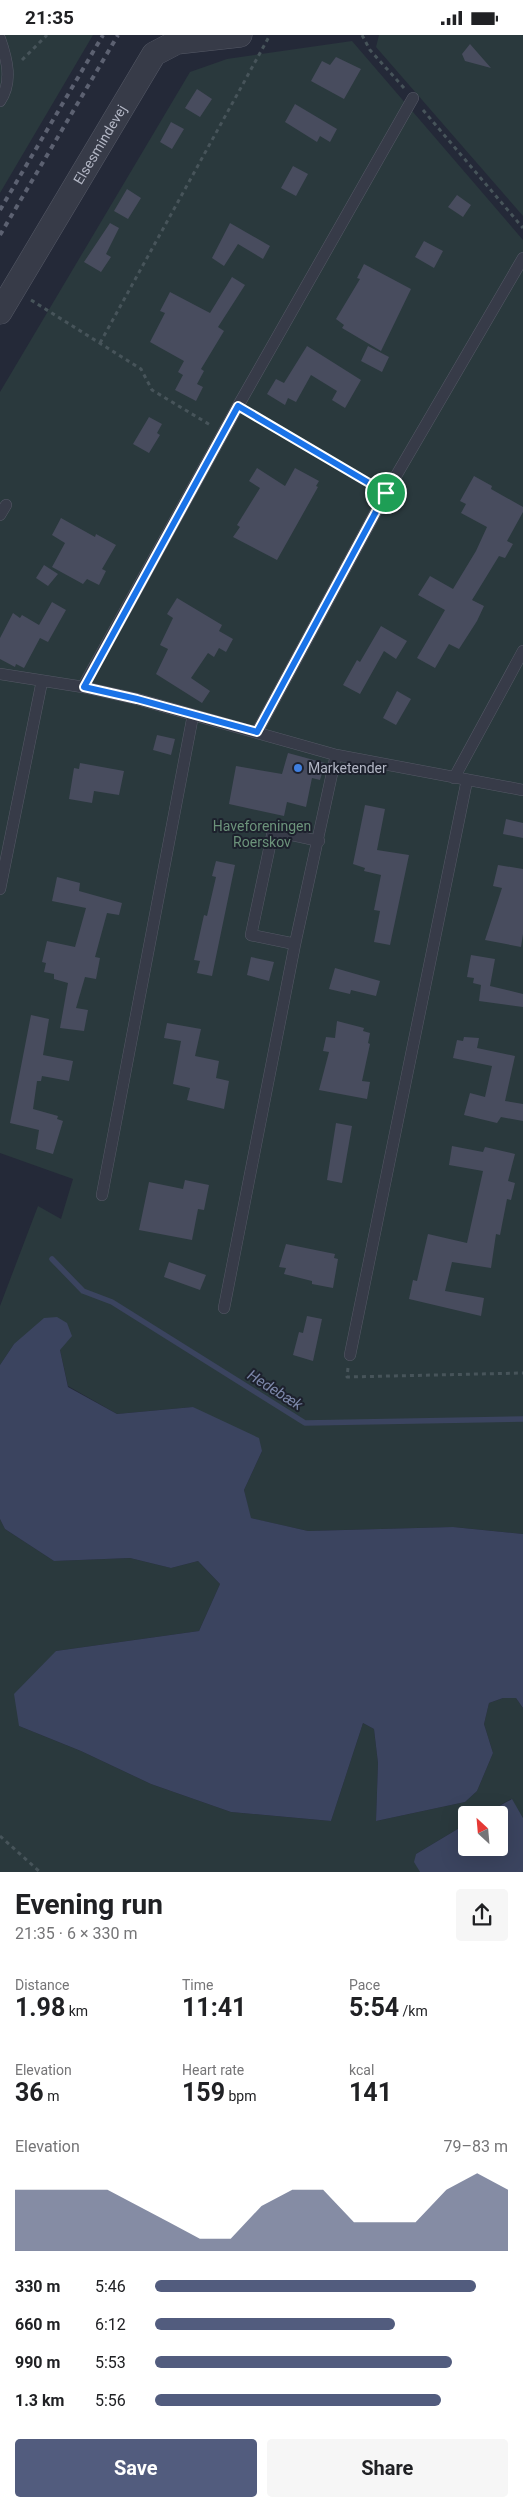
<!DOCTYPE html>
<meta charset="utf-8">
<style>
:root{--surface:#fff;--page:#f6f6f6;--text:#202124;--muted:#757577;--accent:#525c7e}
body{margin:0;font-family:Roboto,sans-serif;background:var(--page);color:var(--text);height:100vh;display:flex;flex-direction:column;font-size:19px;white-space:nowrap}
*{box-sizing:border-box;margin:0}
p{font-size:16px;color:var(--muted)}
.icon{flex:none;width:28px;height:28px;fill:none;stroke:currentColor;stroke-width:2;stroke-linecap:round;stroke-linejoin:round}
.map{position:relative;height:1837px;overflow:hidden}
.side{display:flex;flex-direction:column;background:var(--surface);flex:1}
.side>*{flex:none}
.needle{width:32px;rotate:334deg}
.controls{position:absolute;left:458px;top:1771px;display:grid;gap:10px}
.controls a{display:grid;place-items:center;width:50px;height:50px;border-radius:5px;background:var(--surface);box-shadow:0 5px 20px #0002;font-size:25px}
.pin{position:absolute;display:grid;place-items:center;width:42px;height:42px;color:#fff;margin:-21px;border:2px solid #fff;border-radius:50%;box-shadow:0 1px 5px #0007}
.round{display:grid;place-items:center;flex:none;width:52px;height:52px;border-radius:5px;background:var(--page)}
.headline{display:flex;align-items:center;justify-content:space-between;height:85px;padding:0 15px}
h1{font-size:28px;font-weight:700;line-height:38px}
.metrics{display:grid;grid-template-columns:repeat(3,1fr);gap:8px;height:85px;padding:5px 15px}
.metrics div{display:grid;align-content:center}
.metrics b{font-size:25px;font-weight:700}
.metrics small{font-size:14px;font-weight:400}
.metrics p{font-size:14px}
.chart{height:140px;padding:10px 15px}
.chart p{display:flex;justify-content:space-between}
.chart svg{width:100%;height:90px;margin-top:5px;fill:var(--accent);opacity:.7}
.cta{display:flex;gap:10px;margin-top:auto;padding:10px 15px}
.cta a{flex:1;height:58px;border-radius:5px;background:var(--accent);color:#fff;font-size:20px;font-weight:700;line-height:58px;text-align:center}
.cta a+a{background:var(--page);color:var(--text)}
ul{padding:0 15px;list-style:none;font-size:16px}
li{display:grid;grid-template-columns:80px 60px 1fr;align-items:center;height:38px}
li i{height:12px;border-radius:6px;background:var(--accent)}
.status{display:flex;justify-content:space-between;align-items:center;height:35px;padding:0 25px;background:var(--surface);direction:ltr}
.status svg{height:14px;fill:currentColor}
.map>svg:first-child{display:block}
.green{fill:#2a393d}
.water{fill:#3b445f}
.lines{fill:none;stroke-linecap:round;stroke-linejoin:round}
.stream{stroke:#3b445f;stroke-width:5.5}
.building{fill:#484c5e}
.service-casing{stroke:#555966;stroke-width:12}
.minor-casing{stroke:#555966;stroke-width:25}
.path{stroke:#47545a;stroke-width:3;stroke-dasharray:4 4;stroke-linecap:butt}
.service{stroke:#373b48;stroke-width:11}
.minor{stroke:#373b48;stroke-width:24}
.rail{stroke:#5c6171;stroke-width:4;stroke-dasharray:5 5;stroke-linecap:butt}
.route-casing{stroke:#fff;stroke-width:10}
.route{stroke:#1a73e8;stroke-width:6}
.shop-dot{fill:#3f7fe0;stroke:#1d212d;stroke-width:2}
.labels{text-anchor:middle;stroke-width:4;stroke-linejoin:round;paint-order:stroke}
.street-label{font-size:14px;fill:#b2b6c4;stroke:#1d212d}
.poi-label{font-size:14px;fill:#b2b6c4;stroke:#1d212d;text-anchor:start}
.park-label{font-size:14px;fill:#6c937b;stroke:#1d212d}
.water-label{font-size:15px;font-style:italic;fill:#7d88aa;stroke:#1d212d}
</style>
<div class="status"><b>21:35</b><svg viewBox="0 0 49 12"><path d="M0 12V9h3v3zM5 12V6h3v6zM10 12V3h3v9zM15 12V0h3v12zM26 1h20v11H26zM47 4h2v5h-2z"/></svg></div>
<div class="map">
<svg width="523" height="1837" viewBox="0 0 523 1837">
<rect width="100%" height="100%" fill="#242938"/>
<!-- green -->
<path class="green" d="M0 0H93L0 158Z
M379 0H523V181L376 12Z
M352 6 523 205V1499L453 1492 308 1496 250 1483 244 1455 262 1416 193 1372 117 1379 68 1351 60 1315 14 1309 0 1330V1271L38 1171 61 1184 73 1144 0 1118V357L190 37 227 24Z
M0 1484 5 1494 54 1526 130 1523 171 1533 198 1526 220 1549 199 1596 56 1616 19 1691 81 1716 151 1749 231 1777 331 1786 363 1688 374 1694 378 1728 376 1786 465 1767 477 1756 493 1718 484 1689 489 1668 503 1663H516L523 1673V1783L511 1764 483 1780H466V1789L416 1819 415 1827 420 1837H0Z"/>
<!-- water -->
<path class="water" d="M57 1282 67 1288 72 1301 60 1315 68 1352 117 1379 193 1372 259 1403 262 1416 244 1455 251 1483 308 1496 453 1492 523 1499V1673L516 1663H503L489 1668 484 1689 493 1718 477 1756 465 1767 376 1786 378 1728 374 1694 363 1688 331 1786 231 1777 151 1749 81 1716 19 1691 14 1659 56 1616 199 1596 220 1549 198 1526 171 1533 130 1523 54 1526 5 1494 0 1484V1330L14 1309 44 1283Z
M512 1764 523 1783V1837H420L414 1827 416 1819 466 1789V1812H499V1780H483Z"/>
<g class="lines">
<!-- stream -->
<path class="stream" d="M52 1224 83 1256 112 1267 305 1388 523 1384"/>
</g>
<!-- building -->
<path class="building" d="M470 9 491 33 465 26 462 19Z
M336 22 361 34 344 64 311 46 322 26 330 30Z
M197 54 212 64 200 82 185 73Z
M295 69 337 94 330 107 320 101 317 107 285 87Z
M171 87 184 94 172 114 160 107Z
M293 131 308 139 296 161 281 153Z
M127 154 141 163 128 184 114 176Z
M457 160 471 170 463 182 448 172Z
M110 188 119 193 106 219 111 222 101 237 84 227Z
M230 188 270 211 263 224 238 209 224 231 212 223Z
M424 206 443 216 434 233 415 222Z
M364 229 411 254 381 316 342 293 344 290 336 284 360 244 357 243Z
M232 242 245 250 218 292 224 296 201 334 204 336 197 349 203 352 196 366 175 355 183 340 178 337 184 326 150 307 165 278 160 276 170 257 210 278Z
M307 311 361 345 345 373 332 365 337 356 311 340 296 367 288 363 285 370 267 359 276 344 284 348Z
M368 311 389 322 382 337 361 326Z
M149 382 162 389 157 398 160 400 149 418 133 409Z
M257 433 285 451 295 433 319 446 316 451 318 452 277 525 233 502 240 492 237 490 260 453 249 446Z
M474 441 492 451 491 454 523 472V477L507 506 513 509 505 523 499 521 472 565 484 571 477 586 459 614 449 609 435 633 417 623 445 575 418 560 430 541 453 554 476 516 487 492 461 478 466 469 460 466Z
M61 483 95 502 96 499 116 510 102 534 106 536 99 550 87 544 83 549 52 532 65 508 52 500Z
M44 530 58 539 48 551 36 543Z
M177 563 222 590 219 596 233 604 226 617 219 613 214 622 208 618 191 643 210 656 202 668 156 639 168 614 160 610 173 583 167 579Z
M52 567 66 575 48 607 40 603 24 633 16 629 15 632 0 624V603L13 578 20 583 22 580 39 590Z
M381 591 407 606 396 624 384 616 360 659 343 650 357 625 360 627Z
M397 656 411 664 396 690 383 683Z
M157 700 175 704 171 720 153 715Z
M288 718 325 728 320 745 312 743 306 772 287 767 284 781 229 769 236 731 282 739Z
M80 728 124 736 119 760 94 756 92 768 69 764 74 733 79 734Z
M365 770 385 774 377 815 409 820 390 910 374 907 380 876 374 875 381 840 364 836 365 833 353 829Z
M506 784 523 788V803L503 799Z
M216 826 235 830 212 941 197 938 200 926 194 925 204 880 207 881 216 842 212 841Z
M498 830 523 834V899L521 912 485 905 502 853 493 851Z
M57 842 80 848 79 856 122 868 119 880 107 878 95 922 100 923 96 944 85 942 76 973 88 975 84 996 60 993 68 948 54 944V939L44 937 46 928 42 927 47 906 75 912 86 873 52 866Z
M471 920 495 924 490 951 523 959V972L479 966 481 950 473 948 474 943 467 942Z
M251 922 274 927 269 946 247 940Z
M335 933 380 946 376 961 351 955 350 959 329 954Z
M31 980 49 984 43 1020 73 1026 69 1046 42 1041 41 1046H37L33 1074 58 1081 57 1084 63 1086 53 1119 36 1114 39 1095 10 1088Z
M337 986 364 993 363 996 370 998 368 1008 370 1009 362 1046 370 1047 367 1064 319 1055 329 1017 323 1016 326 1002 335 1003Z
M167 988 201 994 195 1021 219 1026 216 1043 229 1046 224 1074 187 1065 190 1053 173 1049 181 1006 164 1003Z
M464 1002 479 1003 477 1013 515 1021 505 1066 523 1069V1086L501 1082 497 1088 464 1080 470 1058 485 1062 492 1031 453 1023 457 1005 463 1006Z
M336 1088 352 1091 342 1148 327 1145Z
M452 1111 483 1117 485 1112 515 1119 508 1146 515 1148 511 1165 507 1164 500 1200 496 1199 491 1233 452 1227 445 1256 484 1263 481 1281 409 1264 413 1245 417 1246 428 1199 467 1208 483 1136 449 1130Z
M185 1145 209 1150 204 1175 198 1174 192 1205 139 1195 149 1147 183 1154Z
M286 1209 335 1219 334 1223 338 1224 333 1253 312 1249V1246L284 1239 286 1233 279 1232Z
M169 1227 206 1240 200 1255 164 1242Z
M307 1281 322 1284 313 1326 293 1320 299 1297 303 1298Z"/>
<g class="lines">
<defs>
<path id="service" d="M0 4C7 24 13 47 0 66
M0 480 6 470
M0 639 83 652 137 664 336 720 523 755
M83 652 238 371 413 63
M257 697 386 458 523 223
M454 743 523 616
M0 854 42 646
M295 909 251 900 273 796 319 806
M102 1160 193 680
M224 1273 295 909 336 720
M350 1320 467 745"/>
<g id="minor">
<path id="s1" d="M0 277 154 19 177 7 240 0"/>
</g>
</defs>
<!-- service casing -->
<use href="#service" class="service-casing"/>
<!-- minor casing -->
<use href="#minor" class="minor-casing"/>
<!-- path -->
<path class="path" d="M362 0 370 15 404 53
M22 25 47 0
M423 75 523 193
M31 265 141 334 152 355 212 391
M100 308 270 0
M250 378 374 451
M348 1333 347 1342 523 1338
M0 1801 40 1837"/>
<!-- service -->
<use href="#service" class="service"/>
<!-- minor -->
<use href="#minor" class="minor"/>
<!-- rail -->
<path class="rail" d="M0 175 103 0
M0 200 118 0"/>
</g>
<g class="lines">
<defs>
<path id="route" d="M238 371 386 458 257 697 137 664 84 652Z"/>
</defs>
<!-- route casing -->
<use href="#route" class="route-casing"/>
<!-- route -->
<use href="#route" class="route"/>
</g>
<!-- markers -->
<circle class="shop-dot" cx="298" cy="733" r="5"/>
<g class="labels">
<!-- street labels -->
<g class="street-label">
<text dy="5" stroke="none"><textPath href="#s1" startOffset="195">Elsesmindevej</textPath></text>
</g>
<!-- poi labels -->
<g class="poi-label">
<text x="308" y="738">Marketender</text>
</g>
<!-- park labels -->
<g class="park-label">
<text x="262" y="796">Haveforeningen<tspan x="262" dy="16">Roerskov</tspan></text>
</g>
<!-- water labels -->
<g class="water-label">
<text transform="translate(275 1355) rotate(32)" y="5">Hedebæk</text>
</g>
</g>
</svg>
<div class="controls">
<a><svg class="needle" viewBox="-14 -14 28 28"><path d="M0-13l5 13h-10z" fill="#e53935"/><path d="M0 13l5-13h-10z" fill="#757577"/></svg></a>
</div>
<div class="pin" style="left:386px;top:458px;background:#1e9e55"><svg class="icon" aria-label="arrive" viewBox="0 0 24 24"><path d="M6 21V4h12l-3 4 3 4H6"/></svg></div>
</div>
<section class="side">
<div class="headline"><div><h1>Evening run</h1><p>21:35 · 6 × 330 m</p></div><a class="round"><svg class="icon" aria-label="share" viewBox="0 0 24 24"><path d="M12 15V3M7 8l5-5 5 5M5 13v7h14v-7"/></svg></a></div>
<div class="metrics">
<div><p>Distance</p><b>1.98<small> km</small></b></div>
<div><p>Time</p><b>11:41</b></div>
<div><p>Pace</p><b>5:54<small> /km</small></b></div>
</div>
<div class="metrics">
<div><p>Elevation</p><b>36<small> m</small></b></div>
<div><p>Heart rate</p><b>159<small> bpm</small></b></div>
<div><p>kcal</p><b>141</b></div>
</div>
<div class="chart"><p><span>Elevation</span>79–83 m</p>
<svg viewBox="0 0 160 44" preserveAspectRatio="none"><path d="M0 44V14L10 14L20 14L30 14L40 22L50 30L60 38L70 38L80 22L90 14L100 14L110 30L120 30L130 30L140 14L150 6L160 14V44z"/></svg>
</div>
<ul>
<li><b>330 m</b>5:46<i style="width:91%"></i></li>
<li><b>660 m</b>6:12<i style="width:68%"></i></li>
<li><b>990 m</b>5:53<i style="width:84%"></i></li>
<li><b>1.3 km</b>5:56<i style="width:81%"></i></li>
</ul>
<div class="cta"><a>Save</a><a>Share</a></div>
</section>
